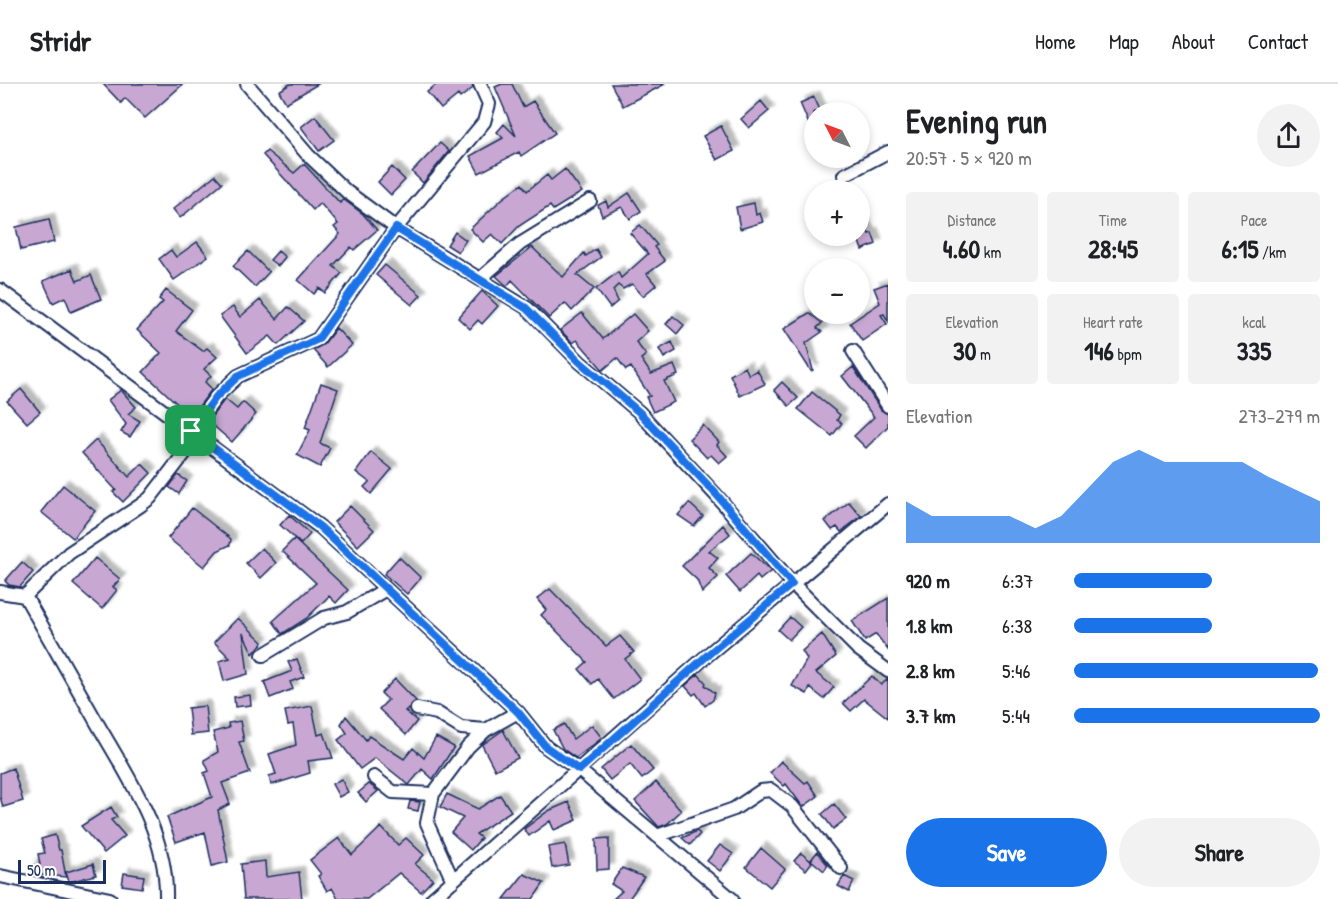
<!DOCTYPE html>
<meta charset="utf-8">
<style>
:root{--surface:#fff;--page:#f2f2f2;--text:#202124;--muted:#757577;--line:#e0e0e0;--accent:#1a73e8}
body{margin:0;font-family:"Patrick Hand",sans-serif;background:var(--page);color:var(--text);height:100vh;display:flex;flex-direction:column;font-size:22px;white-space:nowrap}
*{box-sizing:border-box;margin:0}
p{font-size:20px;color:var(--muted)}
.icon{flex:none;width:33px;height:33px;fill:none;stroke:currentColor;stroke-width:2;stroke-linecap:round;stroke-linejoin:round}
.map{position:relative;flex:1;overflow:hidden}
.sheet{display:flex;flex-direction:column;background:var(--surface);width:450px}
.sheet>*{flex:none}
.needle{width:39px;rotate:312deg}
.buttons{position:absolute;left:804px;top:18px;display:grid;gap:12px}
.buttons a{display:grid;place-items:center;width:66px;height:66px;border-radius:50%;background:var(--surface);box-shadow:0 3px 9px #0003;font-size:30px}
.scale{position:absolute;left:18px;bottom:15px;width:88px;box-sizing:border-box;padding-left:6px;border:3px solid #1b2f5e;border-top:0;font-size:16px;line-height:21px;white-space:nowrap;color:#1b2f5e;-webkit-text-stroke:4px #fff;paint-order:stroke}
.pin{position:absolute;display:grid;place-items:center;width:51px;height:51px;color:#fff;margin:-26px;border-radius:12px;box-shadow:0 3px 9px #0006}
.round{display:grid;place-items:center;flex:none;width:63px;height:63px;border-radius:32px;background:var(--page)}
.overview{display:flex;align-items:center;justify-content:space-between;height:102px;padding:0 18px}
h1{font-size:33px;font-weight:700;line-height:45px}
.figures{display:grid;grid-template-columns:repeat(3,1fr);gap:9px;height:102px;padding:6px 18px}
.figures div{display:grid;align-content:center;border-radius:6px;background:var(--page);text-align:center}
.figures b{font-size:26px;font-weight:700}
.figures small{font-size:16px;font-weight:400}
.figures p{font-size:16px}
.chart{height:168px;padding:12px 18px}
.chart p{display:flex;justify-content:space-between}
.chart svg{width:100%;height:108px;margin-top:6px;fill:var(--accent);opacity:.7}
.cta{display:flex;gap:12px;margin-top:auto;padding:12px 18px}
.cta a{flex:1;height:69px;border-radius:36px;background:var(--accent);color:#fff;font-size:24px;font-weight:700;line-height:69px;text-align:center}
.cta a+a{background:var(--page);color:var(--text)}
ul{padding:0 18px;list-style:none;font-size:20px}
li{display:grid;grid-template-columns:96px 72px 1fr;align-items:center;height:45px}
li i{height:15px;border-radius:8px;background:var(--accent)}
header{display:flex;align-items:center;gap:36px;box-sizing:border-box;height:84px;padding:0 30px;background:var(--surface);border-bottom:2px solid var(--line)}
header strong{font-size:28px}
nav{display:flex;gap:33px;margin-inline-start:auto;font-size:21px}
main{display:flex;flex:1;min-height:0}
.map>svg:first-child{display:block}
.building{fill:#c8a7d2;stroke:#1b2f5e;stroke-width:1.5;filter:url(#shadow)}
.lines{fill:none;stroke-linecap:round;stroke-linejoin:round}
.street-casing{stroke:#1b2f5e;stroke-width:16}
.street{stroke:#fff;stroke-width:12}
.route-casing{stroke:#fff;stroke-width:12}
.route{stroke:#1a73e8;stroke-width:8}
</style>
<header>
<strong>Stridr</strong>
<nav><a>Home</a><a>Map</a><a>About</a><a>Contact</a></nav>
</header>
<main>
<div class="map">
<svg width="888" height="815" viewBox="0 0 888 815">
<defs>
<filter id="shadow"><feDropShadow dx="5.5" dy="-5.5" stdDeviation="1.5" flood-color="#0004"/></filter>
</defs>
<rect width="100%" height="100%" fill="#fff"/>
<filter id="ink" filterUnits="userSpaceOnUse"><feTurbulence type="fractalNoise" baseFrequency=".0167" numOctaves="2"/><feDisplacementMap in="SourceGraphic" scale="12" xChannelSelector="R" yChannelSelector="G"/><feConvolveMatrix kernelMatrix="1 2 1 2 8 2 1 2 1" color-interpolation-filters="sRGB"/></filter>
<g filter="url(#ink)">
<!-- building -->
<path class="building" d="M103 0H183L145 34 125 14 121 19Z
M290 0H318L286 19 279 7Z
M437 0H472L473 4 460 14 458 11 441 25 427 8Z
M502 0H512L523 23 533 17 555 49 521 72 519 68 479 89 470 72 503 54 497 48 504 40 516 52 495 3Z
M611 0H665L623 22Z
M814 13 821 28H814V52L800 19Z
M761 17 769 27 749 44 741 35Z
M315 32 334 56 319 67 301 43Z
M721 42 734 67 717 76 703 52Z
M440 59 449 67 423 99 412 88Z
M267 67 294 89 304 80 340 119 343 115 363 130 377 146 354 166 351 163 333 182 342 189 325 209 319 204 314 210 298 196 340 150 334 143 338 140 320 119 313 126 263 71Z
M392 83 405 96 391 111 378 98Z
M565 85 582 108 553 126 550 122 519 142 502 160 492 150 483 158 470 145 502 115 522 100 527 107 547 91 551 96Z
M215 91 222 99 180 134 173 125Z
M629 109 641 127 630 135 622 123 602 132 598 121 606 117 608 123Z
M754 119 756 131 760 129 763 138 740 145 736 123Z
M860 133 869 150 872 149 876 160 862 166 857 152H860Z
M49 135 54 158 21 166 16 143Z
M640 141 657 161 654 163 665 177 647 190 656 201 643 212 632 200 623 205 618 201 613 206 618 217 610 224 596 205 618 188 621 194 648 170 630 149Z
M455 148 466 156 458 168 447 161Z
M197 158 208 172 174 196 159 175 171 166 176 173Z
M532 163 563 193 584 169 586 172 596 165 601 173 577 191 594 205 572 227 565 219 549 234 512 196 507 202 496 192Z
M248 167 269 188 255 203 233 182Z
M278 167 285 173 278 182 270 176Z
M385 181 421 211 412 221 376 191Z
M72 185 77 197 91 191 101 215 71 228 65 213 53 219 43 197Z
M888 199V237L884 230 881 231 887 240 862 257 850 239 880 219 874 204Z
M166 206 192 226 176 247 203 267 207 264 217 273 204 285 211 292 205 298 212 305 194 329 189 325 186 328 143 288 161 269 137 246 163 218 159 215Z
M482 207 498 222 482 240 478 236 470 245 458 234Z
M260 216 277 235 288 223 304 237 278 261 270 252 247 269 220 232 233 223 240 233Z
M582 229 603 255 633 230 648 247 636 258 646 271 641 275 651 290 674 281 678 291 664 297 674 318 653 328 646 313 650 312 631 283 626 286 617 274 603 286 577 256 573 259 560 246Z
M809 229 822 239 817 244 822 248 806 259 813 286 811 287 784 245Z
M673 232 684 241 677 250 666 240Z
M336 244 352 261 328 283 313 266 324 260Z
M672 258 676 267 664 274 659 265Z
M745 283 749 291 757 286 765 300 740 312 730 291Z
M853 283 881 326 888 330V342L866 364 854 352 874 333 842 292Z
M782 298 798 314 789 322 774 306Z
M321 299 338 305 320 359 330 364 320 383 297 371 310 346 305 344Z
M21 305 40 328 27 339 7 317Z
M121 306 136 323 128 330 140 337 130 353 121 348 126 340 108 316Z
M812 308 840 331 837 336 842 339 832 352 798 325Z
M225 315 237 325 243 318 256 330 232 358 210 339 206 340Z
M703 341 719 358 717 361 727 372 719 379 711 371 707 374 689 355Z
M96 356 129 393 142 380 151 389 123 418 113 408 116 406 82 369Z
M371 368 392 385 371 410 364 403 369 398 356 388Z
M178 391 187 397 179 410 169 403Z
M63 401 95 427 73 454 41 428Z
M849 418 861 432 841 448 837 443 832 446 825 437Z
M689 419 703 432 694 442 678 431Z
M350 422 374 446 358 462 334 438Z
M192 424 231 455 230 461 217 467 204 483 168 454Z
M289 431 310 450 301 460 280 441Z
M723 441 730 450 709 467 718 474 709 484 718 493 702 509 697 496 682 482Z
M294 455 348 506 336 519 329 512 307 534 282 550 273 537 316 499 282 467Z
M262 464 276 479 261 494 246 479Z
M751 469 771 487 760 496 757 492 740 508 726 492Z
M399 473 421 494 407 510 384 490Z
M95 474 120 495 113 503 117 506 102 525 73 500Z
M22 478 33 488 20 503 9 501 5 497Z
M550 505 606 562 620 552 634 568 625 575 640 595 614 615 598 595 592 600 579 585 587 578 541 531 546 526 537 515Z
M888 514V566L876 550 865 557 852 537Z
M790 533 801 543 789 556 778 546Z
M238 534 263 558 253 570 243 549 248 590 224 597 219 577 230 574 214 558Z
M822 550 836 572 816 589 834 603 824 615 810 604 807 610 792 602 807 575 802 567Z
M297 575 304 593 290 598 293 605 270 614 264 598 292 587 288 578Z
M698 590 706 599 705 601 715 609 713 616 705 622 696 609 693 611 685 602Z
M872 592 881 601 888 595V634L864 615 851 627 843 619Z
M395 595 416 617 405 627 417 637 406 651 379 625 388 616 381 609Z
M250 611 251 621 235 623 234 613Z
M205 622 208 649 191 651 188 624Z
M312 622 318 651 324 649 333 674 308 677 310 689 271 701 269 692 276 690 269 670 296 661 293 640 288 641 285 627Z
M346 632 366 656 369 652 404 675 413 664 424 674 436 653 454 663 433 695 422 685 409 701 375 674 360 685 338 656 347 649 341 640Z
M240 637 244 657 239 658 250 689 222 699 230 720 218 726 228 778 212 782 205 748 176 758 167 733 212 713 204 689 209 687 204 676 218 668 213 648 229 644 228 639Z
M564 640 573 655 592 641 602 654 576 674 563 665 553 646Z
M503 646 518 674 495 686 482 661Z
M631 660 653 686 642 695 630 680 610 696 601 685Z
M781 677 805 699 808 697 818 712 803 723 786 700 784 702 770 689Z
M13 684 23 717 3 723 0 713V689Z
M341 695 348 708 339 713 332 700Z
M656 698 681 727 667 740 659 743 635 717Z
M369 700 378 707 366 718 358 709Z
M447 710 478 725 500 711 511 727 476 750 481 754 471 766 451 748 463 734 440 723Z
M410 717 420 718 418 727 408 725Z
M569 718 577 736 554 746 550 737 529 752 524 745 548 727Z
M834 720 846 735 833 745 822 730Z
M111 723 117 733 111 736 125 752 104 769 81 742Z
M381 743 398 761 406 754 424 771 415 780 433 795 421 808 399 789 367 815H338L332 804 327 807 318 792 321 790 310 776 339 754 352 771Z
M697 747 700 750 690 761 682 754Z
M55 751 59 766H61L66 793 30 790 31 781H40L38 770 45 769 41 755Z
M609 754V785L597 786 596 755Z
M565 760 569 781 552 784 548 763Z
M720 761 733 770 720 787 707 777Z
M761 764 785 785 770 803 746 783Z
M817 768 828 781 824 787 811 776Z
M801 769 812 778 806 786 794 777Z
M265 777 266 793 299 788 302 815H244L241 780Z
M93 780 96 791 69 798 66 788Z
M622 784 644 793 629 815H613L622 807 611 800Z
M124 789 144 792 142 804 122 801Z
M524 790 544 799 533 815H504Z
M844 792 854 797 849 808 838 802Z"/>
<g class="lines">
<defs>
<path id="street" d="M247 0 308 71 347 108 396 144 527 224 580 278 639 328 716 411 793 500 858 565 888 587
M844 91 888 68
M481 194 520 160 590 117
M0 206 320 443 518 628 546 663 579 686 732 815
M853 267 888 322
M191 347 216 313 238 292 318 255 396 144 484 38 489 20 480 0
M0 508 25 512 69 469 141 421 150 414 198 352
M25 512C49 554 73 597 97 639 128 693 168 750 166 815
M263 571 324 534 347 528 386 505
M417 625 437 629 461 644 486 646
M374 693 393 708 433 710
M657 752 734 725 761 707 771 706 792 722 841 784
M0 792 110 815
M453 797 427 739 433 710 468 663 486 646 518 628
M432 815 711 568 888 420"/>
</defs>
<!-- street casing -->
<use href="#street" class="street-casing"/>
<!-- street -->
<use href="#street" class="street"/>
</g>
</g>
<g class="lines" filter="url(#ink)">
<defs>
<path id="route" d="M396 144 526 224 580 278 639 328 717 411 792 500 711 568 579 686 546 663 518 628 320 443 191 347 216 313 238 292 318 255Z"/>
</defs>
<!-- route casing -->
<use href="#route" class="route-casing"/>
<!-- route -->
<use href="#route" class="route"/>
</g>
</svg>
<div class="buttons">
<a><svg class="needle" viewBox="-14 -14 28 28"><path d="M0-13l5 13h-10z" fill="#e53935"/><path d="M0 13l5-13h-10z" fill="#757577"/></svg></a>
<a>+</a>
<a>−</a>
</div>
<div class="scale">50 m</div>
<div class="pin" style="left:191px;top:347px;background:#1e9e55"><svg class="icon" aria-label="arrive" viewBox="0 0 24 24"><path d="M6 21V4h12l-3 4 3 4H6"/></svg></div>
</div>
<section class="sheet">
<div class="overview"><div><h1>Evening run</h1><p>20:57 · 5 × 920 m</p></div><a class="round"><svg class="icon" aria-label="share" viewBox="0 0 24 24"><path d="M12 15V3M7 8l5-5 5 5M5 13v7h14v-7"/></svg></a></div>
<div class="figures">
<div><p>Distance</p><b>4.60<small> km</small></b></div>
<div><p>Time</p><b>28:45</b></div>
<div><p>Pace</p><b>6:15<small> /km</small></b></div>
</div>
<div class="figures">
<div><p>Elevation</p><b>30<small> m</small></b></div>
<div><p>Heart rate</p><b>146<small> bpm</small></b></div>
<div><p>kcal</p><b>335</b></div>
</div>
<div class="chart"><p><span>Elevation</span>273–279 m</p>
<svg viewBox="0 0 160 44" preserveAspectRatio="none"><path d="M0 44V27L10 33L20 33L30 33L40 33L50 38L60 33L70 22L80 11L90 6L100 11L110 11L120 11L130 11L140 17L150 22L160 27V44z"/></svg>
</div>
<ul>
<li><b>920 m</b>6:37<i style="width:56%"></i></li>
<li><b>1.8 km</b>6:38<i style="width:56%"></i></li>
<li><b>2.8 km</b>5:46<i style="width:99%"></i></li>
<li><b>3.7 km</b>5:44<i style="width:100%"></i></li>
</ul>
<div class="cta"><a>Save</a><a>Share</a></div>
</section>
</main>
